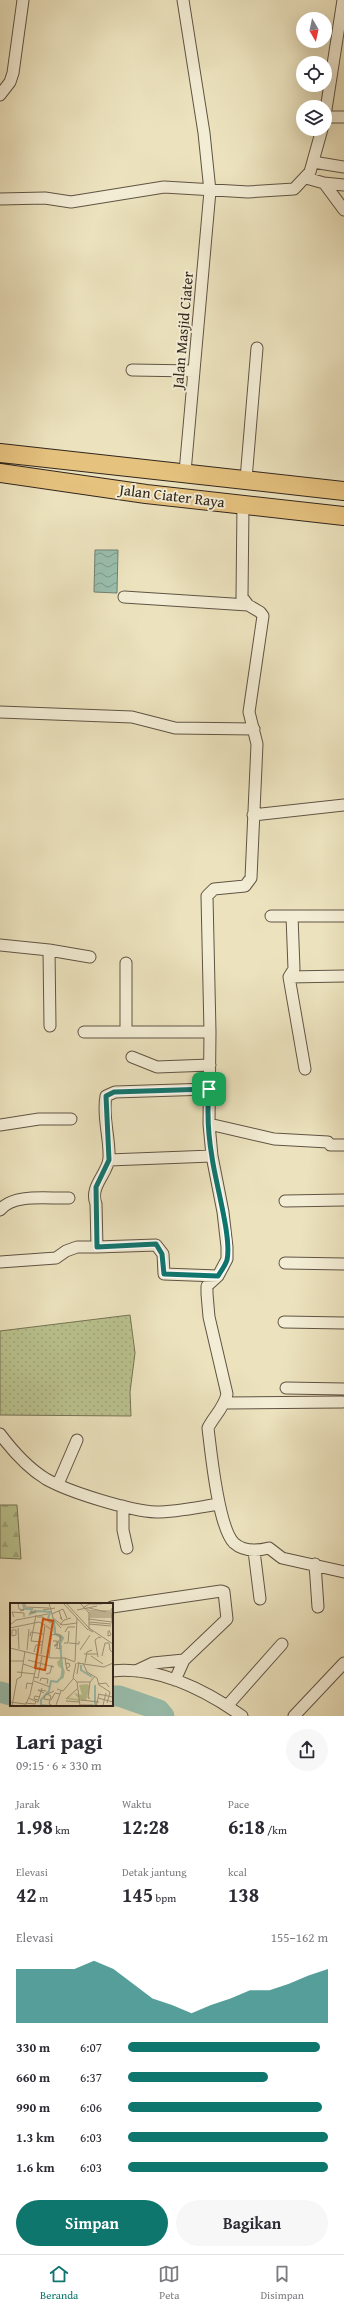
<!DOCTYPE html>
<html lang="id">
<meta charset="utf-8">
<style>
:root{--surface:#fff;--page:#f7f7f7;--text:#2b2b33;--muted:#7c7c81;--line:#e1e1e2;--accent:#0f766e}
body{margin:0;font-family:"Gentium Book Plus",serif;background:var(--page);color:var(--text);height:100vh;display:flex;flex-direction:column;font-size:15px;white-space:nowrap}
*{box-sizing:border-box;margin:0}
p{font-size:13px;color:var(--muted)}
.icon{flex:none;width:22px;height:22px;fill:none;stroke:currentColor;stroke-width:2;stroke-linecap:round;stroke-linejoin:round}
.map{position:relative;height:1716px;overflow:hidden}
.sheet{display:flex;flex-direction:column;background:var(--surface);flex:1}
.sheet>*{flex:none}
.needle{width:26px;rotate:171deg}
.buttons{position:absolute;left:296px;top:12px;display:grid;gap:8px}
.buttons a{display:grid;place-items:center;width:36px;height:36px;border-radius:50%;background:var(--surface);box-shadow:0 4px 16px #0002;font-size:20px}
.pin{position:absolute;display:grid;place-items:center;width:34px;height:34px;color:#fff;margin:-17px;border-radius:8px;box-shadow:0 2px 6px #0006}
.round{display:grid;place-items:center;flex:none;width:42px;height:42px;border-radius:21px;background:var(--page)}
.head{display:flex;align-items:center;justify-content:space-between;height:68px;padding:0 16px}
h1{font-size:22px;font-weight:700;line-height:30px}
.figures{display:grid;grid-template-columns:repeat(3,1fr);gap:6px;height:68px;padding:4px 16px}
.figures div{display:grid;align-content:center}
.figures b{font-size:20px;font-weight:700}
.figures small{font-size:11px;font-weight:400}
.figures p{font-size:11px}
.chart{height:112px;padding:8px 16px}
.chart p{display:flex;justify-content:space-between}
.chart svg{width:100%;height:72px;margin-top:4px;fill:var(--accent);opacity:.7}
.cta{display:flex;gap:8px;margin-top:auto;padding:8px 16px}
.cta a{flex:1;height:46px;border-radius:24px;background:var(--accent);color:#fff;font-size:16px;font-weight:700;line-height:46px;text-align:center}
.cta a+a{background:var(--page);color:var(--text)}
ul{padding:0 16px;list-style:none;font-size:13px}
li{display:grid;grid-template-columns:64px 48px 1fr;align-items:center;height:30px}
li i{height:10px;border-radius:5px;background:var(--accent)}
.tab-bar{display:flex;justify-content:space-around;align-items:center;height:56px;border-top:1px solid var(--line);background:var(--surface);font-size:11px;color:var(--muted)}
.tab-bar a{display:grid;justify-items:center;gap:2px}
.tab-bar .active{color:var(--accent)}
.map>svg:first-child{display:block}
.grass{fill:url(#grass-dots);stroke:#767456}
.forest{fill:url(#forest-firs);stroke:#767456}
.water{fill:url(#water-waves);stroke:#6f8173}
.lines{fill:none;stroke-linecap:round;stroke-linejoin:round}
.river{stroke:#99bead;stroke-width:21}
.street-casing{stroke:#605444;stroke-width:13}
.primary-casing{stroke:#31251c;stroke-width:20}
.street{stroke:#f3edd5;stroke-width:11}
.primary{stroke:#e6c27f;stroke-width:18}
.route-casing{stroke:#fff;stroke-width:8}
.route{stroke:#0f766e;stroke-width:5}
.labels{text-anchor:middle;stroke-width:4;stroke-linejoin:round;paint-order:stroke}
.street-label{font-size:15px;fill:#31251c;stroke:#f3edd5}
.inset-river{fill:none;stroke:#99bead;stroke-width:2}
.inset-road{fill:none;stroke:#a1977d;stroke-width:1}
.view{fill:#d6540e;fill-opacity:0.15;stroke:#d6540e;stroke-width:2}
.inset-edge{fill:none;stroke:#31251c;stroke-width:2}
</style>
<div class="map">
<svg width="344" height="1716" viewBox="0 0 344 1716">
<defs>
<pattern id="grass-dots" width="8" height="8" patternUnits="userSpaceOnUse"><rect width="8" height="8" fill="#bac38f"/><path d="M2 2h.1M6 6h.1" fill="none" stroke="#a0a77b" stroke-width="1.8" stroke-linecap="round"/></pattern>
<pattern id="forest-firs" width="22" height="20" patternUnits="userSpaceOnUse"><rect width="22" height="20" fill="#bac38f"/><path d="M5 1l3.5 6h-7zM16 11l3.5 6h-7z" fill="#a0a77b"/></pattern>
<pattern id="water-waves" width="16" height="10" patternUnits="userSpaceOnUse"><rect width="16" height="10" fill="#99bead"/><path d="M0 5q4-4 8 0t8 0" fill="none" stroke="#7d9a8c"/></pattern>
</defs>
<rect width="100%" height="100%" fill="#ece3be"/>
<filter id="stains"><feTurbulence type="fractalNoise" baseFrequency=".005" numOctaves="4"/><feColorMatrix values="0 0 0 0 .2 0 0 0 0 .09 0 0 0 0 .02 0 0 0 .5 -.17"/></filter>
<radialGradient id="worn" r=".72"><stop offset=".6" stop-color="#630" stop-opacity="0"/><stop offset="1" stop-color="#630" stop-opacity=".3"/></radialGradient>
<!-- grass -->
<path class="grass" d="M130 1315 135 1353 130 1392 131 1416 0 1415V1331Z"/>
<!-- forest -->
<path class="forest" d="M0 1505H17L21 1559 0 1558Z"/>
<!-- water -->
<path class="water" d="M95 550H118L117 593 94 592Z"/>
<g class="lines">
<!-- river -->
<path class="river" d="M0 1692 11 1695
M112 1696H119L159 1710 164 1716"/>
<defs>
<path id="street" d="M183 0 204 133 210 191 185 472
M0 95 10 82 13 73 23 0
M325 116 343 0
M325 117H344
M313 162 344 167
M306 178 324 183 344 185
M324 183 344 210
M0 199 45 198 71 202 164 187 248 192 294 189 310 172 322 129
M132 370 194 371
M246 479 257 348
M243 504 242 597 248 605
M124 597 248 605 260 612 263 616 249 712 257 744 251 878 245 886 214 889 207 896 210 1032 209 1124 212 1156 223 1212 227 1247V1259L218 1276 207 1286V1294L209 1317 227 1394C224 1408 214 1416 208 1428 211 1452 218 1527 234 1543 244 1552 257 1551 269 1548L282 1558 344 1572
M0 712 132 717 175 728 254 729
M253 815 344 805
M271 916H344
M292 916 294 969 289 977 305 1069
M0 945 49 950 90 957
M49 950 50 1026
M126 963V1030
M289 977 344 976
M84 1032H210
M132 1057 157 1067 210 1065
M209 1089 115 1092 106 1096C102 1116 110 1138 109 1158 108 1174 89 1186 96 1204L97 1247 156 1245 163 1254 164 1274 218 1276
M209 1124 274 1139 328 1142 330 1145H344
M0 1125 39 1119H71
M109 1160 212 1156
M285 1201 344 1200
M0 1210C14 1193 48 1199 69 1198
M0 1262 56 1258 66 1251 77 1247H97
M285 1263 344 1264
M284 1322 344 1323
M286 1388 344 1389
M225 1403 342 1402
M0 1434C12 1450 28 1468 46 1479 69 1492 130 1511 156 1512 177 1512 199 1507 219 1504
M58 1484 77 1440
M123 1506V1530L127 1548
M254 1551 260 1599
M315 1564 318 1607
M112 1607 221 1591 224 1592 227 1619 184 1660 175 1680
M112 1671C158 1666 205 1690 242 1716
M136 1671 153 1663 184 1660
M227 1706 282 1644
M294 1716 344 1663"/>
<path id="primary" d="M0 453 344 491
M0 473 146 494 344 516"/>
</defs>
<!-- street casing -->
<use href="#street" class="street-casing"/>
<!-- primary casing -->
<use href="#primary" class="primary-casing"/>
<!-- street -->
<use href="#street" class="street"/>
<!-- primary -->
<use href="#primary" class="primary"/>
</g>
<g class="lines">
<defs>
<path id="route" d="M209 1089C207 1111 208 1134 212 1157 215 1181 232 1238 227 1260 225 1266 221 1271 218 1276L164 1274 162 1254 156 1244 97 1247 96 1187 109 1160 106 1096 114 1092Z"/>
</defs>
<!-- route casing -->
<use href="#route" class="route-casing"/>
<!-- route -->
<use href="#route" class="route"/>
</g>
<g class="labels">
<!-- street labels -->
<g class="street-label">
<text transform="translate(183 330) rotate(-85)" y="5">Jalan Masjid Ciater</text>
<text transform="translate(172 496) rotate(7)" y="5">Jalan Ciater Raya</text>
</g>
</g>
<!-- overview -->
<g transform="translate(10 1603)">
<rect width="103" height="103" fill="#ece3be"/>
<path d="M77 81 80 83 76 97 70 98 56 96 64 91 59 95 69 96 64 90 72 92 69 82Z" fill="#bac38f"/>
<path d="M43 21 46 24V30L52 32 54 35 51 41 52 43 51 58 55 69 53 76 50 75 52 66 48 63 47 59 51 55 50 38 53 35 44 30Z" fill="#bac38f"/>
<path class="inset-river" d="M13 0 14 6H22L20 11 28 8 40 9 38 16 44 19 45 31 53 35 50 40 53 73 47 79 41 78 39 88 31 97V102L40 103M71 62V67L82 74M85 103V82"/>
<path class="inset-road" d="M8 0 9 6 14 7 10 8M15 0V4L39 5M39 0 43 15 52 22 67 20M53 0 78 27M56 0 79 25 103 41M70 0 79 10V27L83 29M103 4 101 7 103 29M73 5 79 1H92M76 5 80 8H100M79 5 96 9M26 7 20 10 26 9M33 7 45 5M67 7 87 3M49 8 52 17 50 14M79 10H101M42 11 53 6 57 15M26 12 21 38 32 39M79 12H102M4 14 2 9 14 10V14M27 14H33L41 20M79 14H102M78 16 102 19M40 17 43 16 51 25M79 19 101 21M79 21 101 23M0 22 6 17 38 11M50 22 54 17 61 15M36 23 42 27 39 54M0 25 29 19 35 22 31 51M8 25 9 46M98 28V33L101 32 99 27M55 29 58 24H65M42 32 45 31 50 32 51 33 50 38V32M2 33 6 32V27H2V33M20 33 21 29 33 31M43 38H47V40L46 43H44L46 41M54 40H58L59 28M59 40 69 41V38M0 45 41 55H55L65 59M46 46 47 44 48 38H49L50 46 47 45M17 47 19 26M70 47 80 32M24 49 26 42H32M74 51H88M81 53 93 61M92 53 95 40H99L100 47 103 50M88 54 85 37 89 34 91 35M55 55 57 67 60 68M18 57 44 64M0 58H13M65 58 67 15M66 60 63 75 67 79 70 103M67 60 94 64 103 60M73 60 77 69 87 75 89 82 100 89 97 100M75 60 77 49 82 47M13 61 25 65M55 61 59 60 60 63 56 66M7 69 25 71M36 71 40 70 42 62M67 71 69 59M24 74 28 75 32 53M24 78 40 84M30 78 31 75 38 76 37 81M67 79H80M88 81 96 80 99 84M16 86 17 80 23 81M47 86 53 88 63 76M34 90 28 87 36 88M37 91 41 93 39 101 43 103M88 91 103 94M18 95 28 99 32 85M80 95H78L80 79 85 73M88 95 103 99M56 96 67 86M29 97 24 96 25 93 30 94M40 97 34 96 35 92 44 88M41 97 45 90 50 91M71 97 89 99M56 98 70 99M0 99 15 101M15 100 25 101 26 98M46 102 51 88M70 102H83M93 102 96 90M2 103 7 76 11 74 15 48M15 103 20 92 27 60M86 103 89 91"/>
<path class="view" d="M33 16 43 18 35 67 25 65Z"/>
<rect width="103" height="103" class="inset-edge"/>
</g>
<rect width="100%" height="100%" filter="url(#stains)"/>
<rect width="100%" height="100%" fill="url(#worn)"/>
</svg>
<div class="buttons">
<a><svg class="needle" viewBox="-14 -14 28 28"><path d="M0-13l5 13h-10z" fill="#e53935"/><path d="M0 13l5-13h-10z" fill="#7c7c81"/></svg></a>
<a><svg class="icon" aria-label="locate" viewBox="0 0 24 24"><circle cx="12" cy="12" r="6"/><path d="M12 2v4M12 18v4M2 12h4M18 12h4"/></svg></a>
<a><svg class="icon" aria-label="layers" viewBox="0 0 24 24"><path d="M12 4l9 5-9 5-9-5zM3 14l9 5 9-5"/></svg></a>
</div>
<div class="pin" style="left:209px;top:1089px;background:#1e9e55"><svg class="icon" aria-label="arrive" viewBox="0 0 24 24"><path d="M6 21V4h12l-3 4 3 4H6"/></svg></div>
</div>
<section class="sheet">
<div class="head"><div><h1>Lari pagi</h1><p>09:15 · 6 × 330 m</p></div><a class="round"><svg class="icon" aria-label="share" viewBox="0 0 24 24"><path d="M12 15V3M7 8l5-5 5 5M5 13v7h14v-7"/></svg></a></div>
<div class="figures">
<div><p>Jarak</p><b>1.98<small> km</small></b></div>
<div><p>Waktu</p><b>12:28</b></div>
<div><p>Pace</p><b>6:18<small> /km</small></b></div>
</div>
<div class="figures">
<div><p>Elevasi</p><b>42<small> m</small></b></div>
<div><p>Detak jantung</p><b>145<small> bpm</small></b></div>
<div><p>kcal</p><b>138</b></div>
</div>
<div class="chart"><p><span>Elevasi</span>155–162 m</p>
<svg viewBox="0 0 160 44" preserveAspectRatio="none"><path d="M0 44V11L10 11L20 11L30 11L40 6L50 11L60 20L70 29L80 33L90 38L100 33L110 29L120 24L130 24L140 20L150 15L160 11V44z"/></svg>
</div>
<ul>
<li><b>330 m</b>6:07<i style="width:96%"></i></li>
<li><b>660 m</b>6:37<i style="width:70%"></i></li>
<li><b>990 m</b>6:06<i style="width:97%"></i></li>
<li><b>1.3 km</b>6:03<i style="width:100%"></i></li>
<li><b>1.6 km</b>6:03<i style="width:100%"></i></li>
</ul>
<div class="cta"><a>Simpan</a><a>Bagikan</a></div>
</section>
<nav class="tab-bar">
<a class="active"><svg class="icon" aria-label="home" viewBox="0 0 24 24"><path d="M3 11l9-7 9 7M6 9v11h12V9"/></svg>Beranda</a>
<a><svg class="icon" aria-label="map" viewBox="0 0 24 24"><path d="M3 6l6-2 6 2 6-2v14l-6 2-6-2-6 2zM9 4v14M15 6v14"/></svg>Peta</a>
<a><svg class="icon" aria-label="saved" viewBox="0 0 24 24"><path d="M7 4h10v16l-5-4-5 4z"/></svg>Disimpan</a>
</nav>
